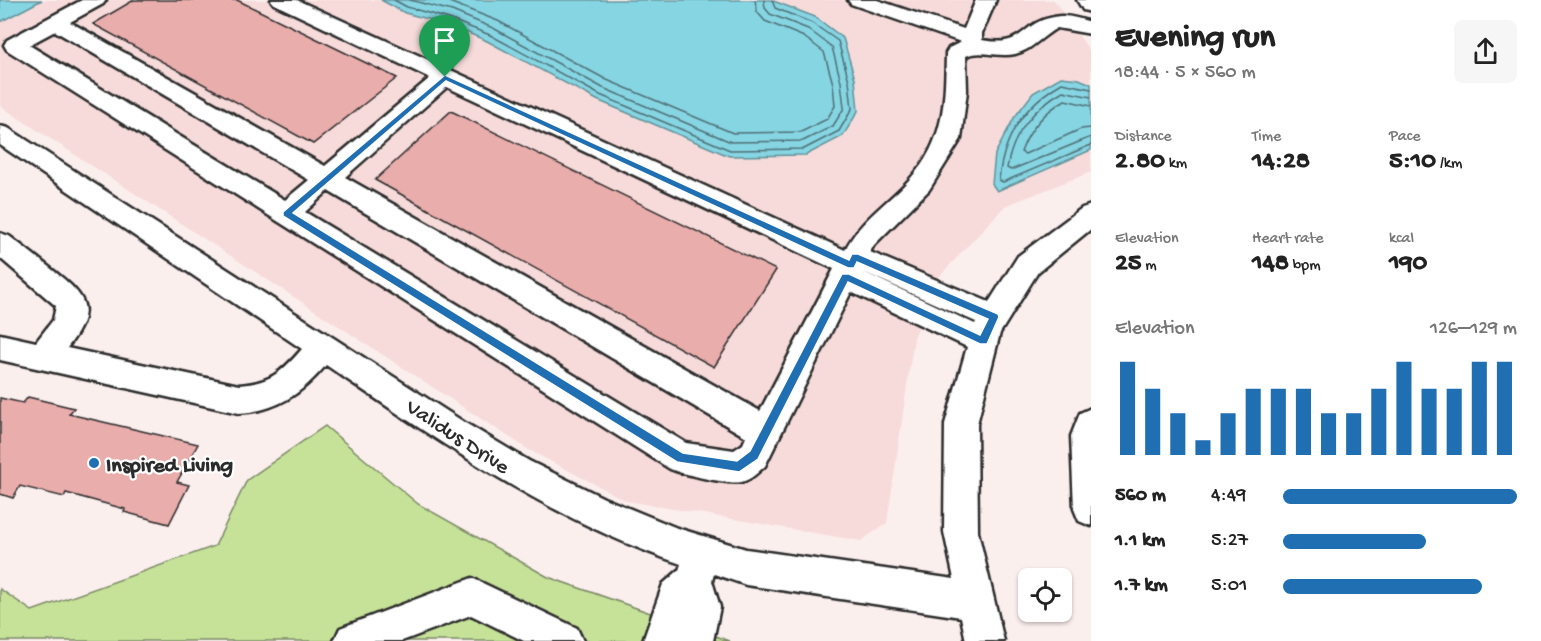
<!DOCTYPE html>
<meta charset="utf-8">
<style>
:root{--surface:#fff;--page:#f6f6f6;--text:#222;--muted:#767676;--accent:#1f6fb2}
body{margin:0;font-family:"Gochi Hand",sans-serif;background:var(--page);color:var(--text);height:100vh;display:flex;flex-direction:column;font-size:22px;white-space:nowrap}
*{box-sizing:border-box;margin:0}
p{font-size:20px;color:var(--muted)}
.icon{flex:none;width:33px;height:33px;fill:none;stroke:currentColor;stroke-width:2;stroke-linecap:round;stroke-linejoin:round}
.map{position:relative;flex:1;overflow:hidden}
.drawer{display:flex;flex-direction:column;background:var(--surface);width:450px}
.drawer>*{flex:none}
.buttons{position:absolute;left:1018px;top:568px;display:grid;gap:12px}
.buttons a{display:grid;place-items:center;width:54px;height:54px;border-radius:9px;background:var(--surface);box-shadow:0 2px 4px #0004;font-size:30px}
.pin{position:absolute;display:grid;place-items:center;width:51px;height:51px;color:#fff;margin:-62px -26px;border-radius:50% 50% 50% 0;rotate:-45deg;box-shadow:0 0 6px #0007}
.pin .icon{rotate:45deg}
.round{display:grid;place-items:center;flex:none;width:63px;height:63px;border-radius:9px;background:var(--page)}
.headline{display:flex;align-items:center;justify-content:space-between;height:102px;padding:0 24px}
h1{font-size:33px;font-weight:700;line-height:45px}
.stats{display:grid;grid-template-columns:repeat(3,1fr);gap:9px;height:102px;padding:6px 24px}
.stats div{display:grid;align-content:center}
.stats b{font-size:26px;font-weight:700}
.stats small{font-size:16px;font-weight:400}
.stats p{font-size:16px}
.chart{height:168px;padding:12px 24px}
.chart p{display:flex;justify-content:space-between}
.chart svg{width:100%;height:108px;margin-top:6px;stroke:var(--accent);stroke-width:6}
ul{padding:0 24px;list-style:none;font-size:20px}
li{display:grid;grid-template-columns:96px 72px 1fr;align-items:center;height:45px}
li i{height:15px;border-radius:8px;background:var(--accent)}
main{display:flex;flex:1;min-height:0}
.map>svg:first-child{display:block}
.built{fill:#f6dbda}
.green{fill:#c6e299;stroke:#788662;stroke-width:1.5}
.water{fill:#86d5e3;stroke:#629199;stroke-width:1.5}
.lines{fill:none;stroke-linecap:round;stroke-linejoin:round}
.shore{stroke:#4f6f75;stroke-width:1.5}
.building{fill:#e9adac;stroke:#2b2b2b;stroke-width:1.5}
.minor-casing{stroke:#2b2b2b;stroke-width:5}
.major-casing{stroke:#2b2b2b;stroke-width:5}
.minor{fill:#fff;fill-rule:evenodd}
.major{fill:#fff;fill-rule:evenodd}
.route{fill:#1f6fb2;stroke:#fff;stroke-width:1.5;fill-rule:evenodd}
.poi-dot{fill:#1f6fb2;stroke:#fff;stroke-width:2}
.labels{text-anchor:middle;stroke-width:4.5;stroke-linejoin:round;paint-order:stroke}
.street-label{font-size:22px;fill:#2b2b2b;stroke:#fff}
.poi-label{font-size:22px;font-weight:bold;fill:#2b2b2b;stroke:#fff;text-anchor:start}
</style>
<main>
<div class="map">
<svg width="1091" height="641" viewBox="0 0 1091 641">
<rect width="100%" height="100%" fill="#fbefee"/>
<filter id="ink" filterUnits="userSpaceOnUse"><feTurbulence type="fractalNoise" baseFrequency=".0167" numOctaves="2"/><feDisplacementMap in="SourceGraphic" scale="12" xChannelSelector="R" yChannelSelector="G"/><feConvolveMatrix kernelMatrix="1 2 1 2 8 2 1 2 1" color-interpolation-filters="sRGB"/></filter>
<g filter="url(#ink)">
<!-- built -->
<path class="built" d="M0 0H1054L1091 53V172L1005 206 937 279 914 338 887 523 861 541 627 501 529 450 0 106Z"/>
<!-- green -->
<path class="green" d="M325 426 418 504 548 577 730 641H0V589L32 611 215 546 247 480Z"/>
<!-- water -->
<path class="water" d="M0 0H42L0 22Z
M381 0H771L815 17 843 38 855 79 858 111 843 136 806 155 729 156 597 100 487 41 447 24 405 13Z
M1061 77 1079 79 1091 84V150L997 191 992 184 995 154 1014 118 1033 93Z"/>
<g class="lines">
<!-- shore -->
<path class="shore" d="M394 0 407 7 449 19 490 35 600 95 730 150 804 149 839 131 852 109 849 81 838 41 812 23 775 8 772 0
M410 0 452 11 493 28 603 88 731 142 803 141 833 126 844 108 841 82 832 47 808 29 770 14 765 8 764 0
M444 0 498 21 607 80 733 133 801 132 827 119 835 106 833 84 824 52 804 37 765 21 757 12 755 0
M1091 89 1062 83C1025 104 1003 137 999 180L1003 182 1091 145
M1091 97 1063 91C1034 107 1012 135 1007 168L1011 170 1091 137
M1091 106 1065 100C1044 112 1029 130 1021 152L1025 154 1081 129 1091 128"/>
</g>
<!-- building -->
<path class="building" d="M134 0H237L397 78 313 144 93 24Z
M451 111 776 270 714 367 375 180Z
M28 397 74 408 69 414 198 444 177 482 189 485 169 524 124 512 125 509 66 493 64 497 20 486 13 498 0 494V398L23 403Z"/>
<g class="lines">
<defs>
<path id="minor" d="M82 0H106L103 4 70 22 325 166 430 78 274 4 271 0H297L845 250C861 219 887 204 910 179 945 141 945 101 946 53L949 48 961 42 851 4 848 0H877L964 29 976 0H996L982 33V40C1026 48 1019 23 1054 17 1066 14 1079 19 1091 22V34L1057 28C1042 36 1032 50 1015 54 999 58 981 49 966 56L967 91 961 139 929 190 874 245 870 252 989 302 1018 256 1082 208 1091 205V229L1038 272 1000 333 977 424 978 532 1004 641H966L961 617 746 585 714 574 712 581 720 607 713 641H643L663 584 679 570 681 564C551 520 438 441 326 365 301 394 277 411 239 413L0 360V334L36 342 53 320 56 306 0 258V233L9 236C24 247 39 259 54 271 88 298 96 310 67 348L239 385C270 383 282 372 302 349L0 145V126L8 128 467 424 529 461 604 498 677 528 746 549 954 579 944 532 945 424 967 347 851 292 765 466C758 472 751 480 741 482 730 485 682 474 670 469L7 50 4 45 7 40ZM55 31 309 180 285 200 29 45ZM447 87 834 269 760 411 345 177ZM328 191 746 437 743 444 734 450 686 443 305 212ZM861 271 976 322 975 324Z
M1091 408V526L1079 521 1074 509 1071 436 1080 413Z
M472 578 577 628 583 641H524L471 615 402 641H334L340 628Z"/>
<path id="major" d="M1077 0H1091V12L1083 10Z"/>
</defs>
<!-- minor casing -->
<use href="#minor" class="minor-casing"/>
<!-- major casing -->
<use href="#major" class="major-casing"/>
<!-- minor -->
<use href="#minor" class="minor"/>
<!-- major -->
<use href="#major" class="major"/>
</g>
</g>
<!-- route -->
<path class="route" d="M445 75 849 260 852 254H858L998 314 999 317 987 344H980L848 282 758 459 739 472 677 462 283 216V212ZM446 81 848 268H854L857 262 988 319 980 335 849 274H842L750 451 737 461 683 453 293 213Z"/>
<!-- markers -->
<circle class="poi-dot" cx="94" cy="463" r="6"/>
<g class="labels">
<!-- street labels -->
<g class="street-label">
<text transform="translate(459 435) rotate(33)" y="8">Validus Drive</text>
</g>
<!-- poi labels -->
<g class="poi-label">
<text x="106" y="471">Inspired Living</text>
</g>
</g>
</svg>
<div class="buttons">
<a><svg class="icon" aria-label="locate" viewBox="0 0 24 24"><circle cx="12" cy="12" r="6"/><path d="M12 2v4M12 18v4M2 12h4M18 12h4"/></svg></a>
</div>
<div class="pin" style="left:445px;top:77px;background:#1e9e55"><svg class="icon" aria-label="arrive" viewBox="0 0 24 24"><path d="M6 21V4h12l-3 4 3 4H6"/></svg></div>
</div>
<section class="drawer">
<div class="headline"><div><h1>Evening run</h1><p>18:44 · 5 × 560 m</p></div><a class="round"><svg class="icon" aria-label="share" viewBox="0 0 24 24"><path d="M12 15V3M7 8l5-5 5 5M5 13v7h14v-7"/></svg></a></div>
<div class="stats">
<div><p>Distance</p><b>2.80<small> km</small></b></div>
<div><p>Time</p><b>14:28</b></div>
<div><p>Pace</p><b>5:10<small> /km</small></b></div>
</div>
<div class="stats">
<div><p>Elevation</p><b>25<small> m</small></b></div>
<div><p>Heart rate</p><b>148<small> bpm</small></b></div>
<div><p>kcal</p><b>190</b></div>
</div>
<div class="chart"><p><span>Elevation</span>126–129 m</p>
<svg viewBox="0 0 160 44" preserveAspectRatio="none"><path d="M5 44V6M15 44V17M25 44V27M35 44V38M45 44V27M55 44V17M65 44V17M75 44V17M85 44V27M95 44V27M105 44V17M115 44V6M125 44V17M135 44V17M145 44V6M155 44V6"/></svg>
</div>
<ul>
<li><b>560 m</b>4:49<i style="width:100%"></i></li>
<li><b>1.1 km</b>5:27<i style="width:61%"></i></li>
<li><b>1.7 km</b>5:01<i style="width:85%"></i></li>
</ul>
</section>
</main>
